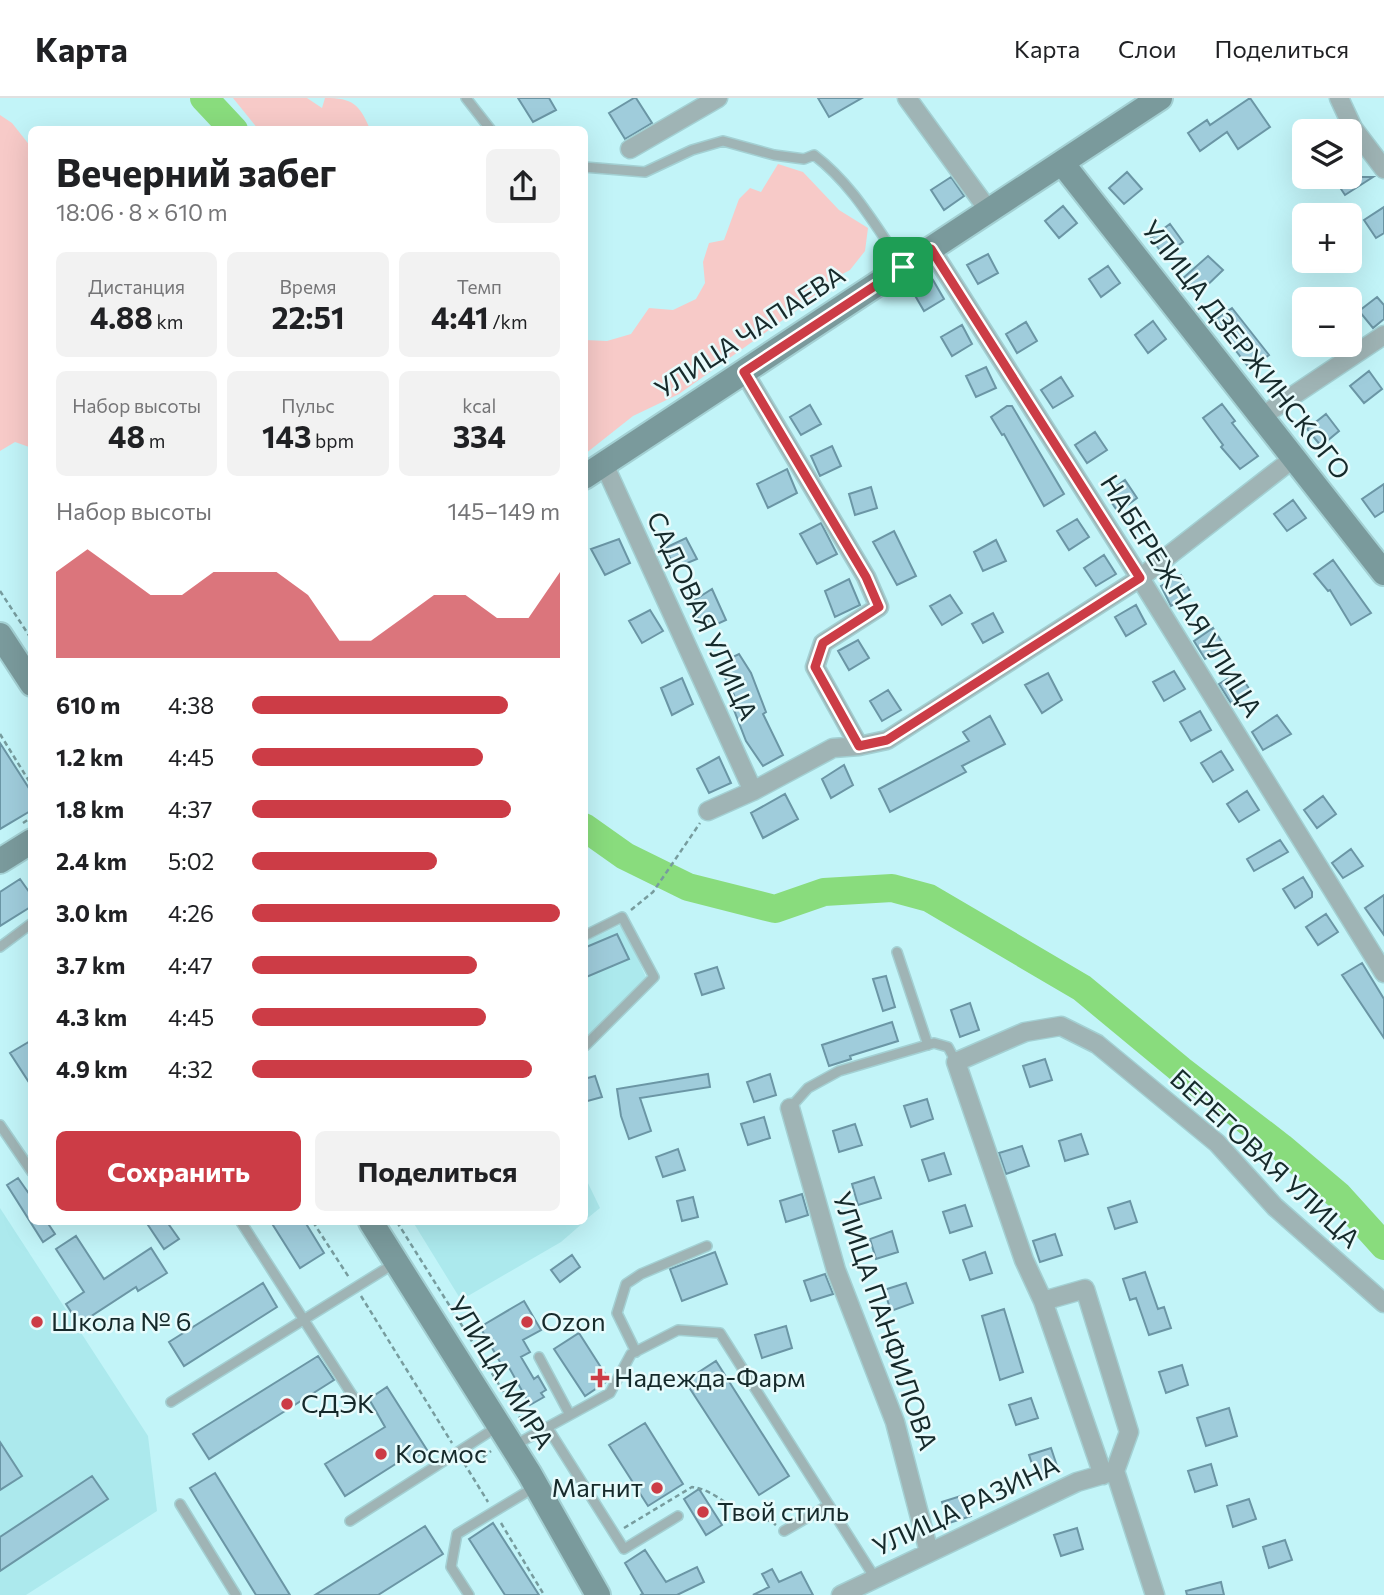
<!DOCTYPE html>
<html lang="ru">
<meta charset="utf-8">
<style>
:root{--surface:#fff;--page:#f2f2f2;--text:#202124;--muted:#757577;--line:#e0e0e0;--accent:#cc3c46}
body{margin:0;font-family:Commissioner,sans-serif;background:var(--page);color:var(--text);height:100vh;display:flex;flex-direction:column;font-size:26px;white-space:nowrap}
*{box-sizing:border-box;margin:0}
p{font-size:23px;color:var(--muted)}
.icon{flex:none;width:38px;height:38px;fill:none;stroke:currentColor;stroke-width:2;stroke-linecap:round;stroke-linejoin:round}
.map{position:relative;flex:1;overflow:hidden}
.details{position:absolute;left:28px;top:28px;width:560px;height:1099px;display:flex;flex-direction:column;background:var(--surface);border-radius:10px;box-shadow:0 7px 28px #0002}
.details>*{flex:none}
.fabs{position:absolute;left:1292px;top:21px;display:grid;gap:14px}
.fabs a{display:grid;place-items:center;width:70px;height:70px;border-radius:10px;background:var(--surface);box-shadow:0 7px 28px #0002;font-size:35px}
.pin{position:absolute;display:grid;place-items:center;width:60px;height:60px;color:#fff;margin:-30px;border-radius:14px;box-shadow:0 4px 10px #0006}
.round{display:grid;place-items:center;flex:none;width:74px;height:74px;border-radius:10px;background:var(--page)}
.head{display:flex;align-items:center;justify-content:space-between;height:119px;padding:0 28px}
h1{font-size:38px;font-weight:700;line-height:52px}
.stats{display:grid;grid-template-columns:repeat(3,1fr);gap:10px;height:119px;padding:7px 28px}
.stats div{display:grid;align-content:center;border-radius:10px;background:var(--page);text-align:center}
.stats b{font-size:30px;font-weight:700}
.stats small{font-size:19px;font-weight:400}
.stats p{font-size:19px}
.chart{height:196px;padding:14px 28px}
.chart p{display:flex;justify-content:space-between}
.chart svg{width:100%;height:126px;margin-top:7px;fill:var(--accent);opacity:.7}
.primary-button{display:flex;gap:14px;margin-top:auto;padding:14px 28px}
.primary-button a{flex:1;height:80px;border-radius:10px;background:var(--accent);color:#fff;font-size:28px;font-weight:700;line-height:80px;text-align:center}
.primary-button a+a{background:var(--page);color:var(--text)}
ul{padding:0 28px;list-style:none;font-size:23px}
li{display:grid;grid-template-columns:112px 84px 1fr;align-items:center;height:52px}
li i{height:18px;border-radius:9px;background:var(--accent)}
header{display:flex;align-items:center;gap:42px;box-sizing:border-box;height:98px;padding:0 35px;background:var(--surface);border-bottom:2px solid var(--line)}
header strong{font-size:33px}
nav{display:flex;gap:38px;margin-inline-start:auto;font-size:24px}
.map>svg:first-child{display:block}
.built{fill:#ace9ed}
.green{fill:#f7cac8}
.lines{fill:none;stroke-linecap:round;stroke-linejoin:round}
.river{stroke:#89dc7d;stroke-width:28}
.building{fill:#9fccdb;stroke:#6b96a5;stroke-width:2}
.lane-casing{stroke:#a3d0d3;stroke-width:12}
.street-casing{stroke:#a3d0d3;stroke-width:21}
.secondary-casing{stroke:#a3d0d3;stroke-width:28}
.path{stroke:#779c9e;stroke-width:2.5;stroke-dasharray:5 3.5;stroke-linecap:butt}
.lane{stroke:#9fb4b5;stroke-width:9}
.street{stroke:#9fb4b5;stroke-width:18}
.secondary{stroke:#7a9a9c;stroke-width:24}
.route-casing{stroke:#fff;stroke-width:14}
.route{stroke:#cc3c46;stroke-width:9}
.poi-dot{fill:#cc3c46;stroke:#e7fbfc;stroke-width:2.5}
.labels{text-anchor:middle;stroke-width:5;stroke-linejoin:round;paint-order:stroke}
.street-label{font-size:26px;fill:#162a2b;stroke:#e7fbfc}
.poi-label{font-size:26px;fill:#162a2b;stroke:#e7fbfc;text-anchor:start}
</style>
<header>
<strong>Карта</strong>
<nav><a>Карта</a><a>Слои</a><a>Поделиться</a></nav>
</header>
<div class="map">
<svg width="1384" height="1497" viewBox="0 0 1384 1497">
<rect width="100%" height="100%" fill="#c2f4f8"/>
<!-- built -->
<path class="built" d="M622 826 646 879 585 941V844Z
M585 1079 600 1110 584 1123Z
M0 1110 148 1338 157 1413 26 1497H0Z
M413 1124H584L561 1144 461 1202Z"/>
<!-- green -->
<path class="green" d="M233 0H307L322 10 325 0C353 0 359 6 370 31H258Z
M0 17 12 25 31 49 32 350 15 344 0 353Z
M778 66 803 74 839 112 868 130 865 153 850 172 833 181 804 207 679 296 633 318 585 356V242L607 243 631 236 649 210 673 212 696 201 705 185 703 164 709 145 724 142 739 101 750 90 761 94Z"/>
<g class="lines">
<!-- river -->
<path class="river" d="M204 0 234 32
M584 729 625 758 688 789 775 811 824 794 892 790 929 800 1082 890 1181 972 1281 1049 1339 1098 1384 1148"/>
</g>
<!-- building -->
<path class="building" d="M518 0H549L556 12 533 24Z
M634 0H636L652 25 625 41 609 15Z
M818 0H862L829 19Z
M1250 0 1270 29 1238 51 1227 34 1200 53 1188 35 1207 22 1210 27Z
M1349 62 1360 79H1373L1345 97 1333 79H1349Z
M1127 74 1142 91 1124 106 1109 90Z
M951 79 964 98 944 112 931 92Z
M1063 108 1077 125 1059 140 1045 123Z
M1384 109V135L1376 140 1364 122Z
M1170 126 1183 144 1164 158 1151 140Z
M988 156 998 175 978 186 967 167Z
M1208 158 1223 172 1197 197 1182 181Z
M1108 168 1120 185 1101 199 1089 181Z
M933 182 944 201 924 213 913 194Z
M1377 199 1384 207V221L1373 230 1359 213Z
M1232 210 1269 257 1250 271 1213 223Z
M1153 223 1166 241 1148 255 1135 237Z
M1026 224 1037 243 1017 255 1006 236Z
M962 227 972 246 952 258 941 239Z
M986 269 996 290 976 299 966 278Z
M1369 273 1382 291 1364 305 1350 288Z
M1061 279 1073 298 1053 310 1041 292Z
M1222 306 1235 323 1232 325 1258 358 1240 371 1221 349 1223 347 1203 320Z
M810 307 821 326 801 337 790 319Z
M1007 308H1012L1064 396 1044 408 1004 336 1002 337 991 319Z
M1326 316 1339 333 1321 348 1307 331Z
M1095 334 1107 352 1087 365 1075 347Z
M832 348 841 368 820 378 811 358Z
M787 371 797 395 768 410 757 386Z
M1125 382 1137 400 1118 414 1106 396Z
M1384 386V413L1375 419 1362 401Z
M871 389 877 410 855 417 849 396Z
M1293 402 1306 420 1287 433 1274 416Z
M1077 421 1089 439 1069 452 1057 433Z
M821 425 837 456 817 466 800 436Z
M894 433 916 478 897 487 873 444Z
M686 440 697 461 675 470 665 450Z
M619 441 630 465 605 477 591 451Z
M996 442 1006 463 983 473 974 454Z
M1104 457 1116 476 1096 488 1084 470Z
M1333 462 1371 515 1351 527 1330 492 1328 493 1314 476Z
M1181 477 1192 497 1171 508 1161 488Z
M849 481 860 507 835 519 825 493Z
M712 491 726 522 704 532 690 505Z
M950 497 962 515 942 527 930 508Z
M1136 507 1146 526 1126 538 1115 519Z
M650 512 663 533 642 545 629 523Z
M993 515 1003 534 983 545 972 526Z
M1213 530 1225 549 1205 561 1194 543Z
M858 542 869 560 849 572 838 553Z
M739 556 751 575 766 614 763 616 783 657 763 668 746 643 729 599 734 597 718 566Z
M1174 573 1185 591 1164 603 1153 584Z
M1238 574 1250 592 1231 605 1219 586Z
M1048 575 1062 602 1042 615 1025 587Z
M682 580 693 606 672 617 661 590Z
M888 592 901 612 882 623 870 603Z
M1200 613 1211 632 1191 643 1180 624Z
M1277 617 1291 636 1263 652 1252 634Z
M990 618 1005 646 962 668 966 674 890 714 879 691 969 643 963 634Z
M0 645 32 695V712L0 731Z
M1221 653 1233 672 1213 684 1201 665Z
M719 659 731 685 709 695 697 671Z
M844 667 853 687 831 700 822 681Z
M1247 693 1259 712 1239 724 1227 706Z
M785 696 798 721 763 740 751 715Z
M1323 698 1336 716 1317 730 1304 712Z
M1280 742 1288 754 1254 773 1247 761Z
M1351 751 1363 768 1343 780 1332 765Z
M1303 779 1312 794V799L1295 810 1283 791Z
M20 781 32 798V808L0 828V794Z
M1384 797V837L1365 810Z
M1326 816 1338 834 1318 847 1306 829Z
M617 836 629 861 584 880V850Z
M1362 865 1384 901V940L1342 877Z
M717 869 724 890 702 897 695 876Z
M886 878 895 909 883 913 873 881Z
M970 905 979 932 960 939 951 912Z
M892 924 898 943 850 958 851 961 829 968 822 947Z
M32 942V989L10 955Z
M1045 961 1052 982 1030 989 1023 968Z
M708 976 710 989 640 1000 651 1033 629 1041 621 1018 617 991Z
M770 976 776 997 754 1004 747 984Z
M595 978 602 999 584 1004V981Z
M927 1001 933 1021 911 1029 904 1008Z
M764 1019 770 1040 748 1047 741 1026Z
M855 1026 862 1047 839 1054 833 1033Z
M1081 1036 1088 1056 1065 1063 1059 1043Z
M1022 1048 1029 1068 1006 1076 999 1055Z
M678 1051 685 1072 663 1079 656 1059Z
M944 1055 951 1076 929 1083 922 1062Z
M874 1079 881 1100 858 1107 852 1086Z
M18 1080 32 1100V1124H47L55 1136 43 1144 7 1087Z
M802 1096 808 1117 786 1124 780 1103Z
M693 1099 698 1119 682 1123 677 1103Z
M1130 1103 1137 1124 1115 1131 1108 1110Z
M965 1107 972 1128 950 1135 943 1114Z
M146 1124H167L179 1141 164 1151Z
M271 1124H305L324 1155 300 1170Z
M892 1133 898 1154 876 1161 870 1141Z
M1055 1136 1062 1157 1040 1164 1033 1143Z
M76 1138 104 1181 151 1150 167 1175 138 1193 136 1189 79 1226 66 1206 84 1194 56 1151Z
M715 1154 727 1186 682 1203 670 1171Z
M985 1154 992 1175 970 1182 963 1162Z
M572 1157 580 1169 560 1184 551 1172Z
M1145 1174 1158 1211 1164 1209 1171 1230 1149 1237 1136 1200 1130 1202 1123 1181Z
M825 1176 833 1196 811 1203 804 1183Z
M263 1185 277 1209 184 1268 169 1244Z
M906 1185 913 1205 891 1213 884 1192Z
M524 1203 541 1232 523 1242 530 1254 521 1259 534 1281 538 1278 546 1292 541 1295 544 1299 530 1307 507 1266 503 1269 480 1229Z
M1004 1211 1023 1274 1000 1282 982 1218Z
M786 1228 792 1250 762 1260 755 1237Z
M579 1235 609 1282 585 1298 554 1251Z
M318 1258 334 1282 209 1361 193 1336Z
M716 1263 789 1378 759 1397 685 1283Z
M1182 1267 1188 1287 1166 1295 1159 1274Z
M387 1289 427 1352 408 1364 405 1360 345 1398 325 1366 385 1329 369 1301Z
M1031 1300 1038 1320 1016 1327 1009 1307Z
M1229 1310 1237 1338 1206 1348 1197 1320Z
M645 1325 683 1386 648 1408 609 1347Z
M0 1344 22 1378 0 1392Z
M1051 1350 1058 1371 1036 1378 1029 1357Z
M1211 1366 1217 1387 1195 1394 1188 1373Z
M215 1375 290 1497H256L199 1405 190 1390Z
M92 1378 108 1401 0 1473V1439Z
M699 1391 722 1427 706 1437 684 1401Z
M964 1397 971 1418 949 1425 942 1404Z
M1249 1401 1256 1421 1233 1429 1227 1408Z
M493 1425 539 1497H505L469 1441Z
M425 1428 443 1456 378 1497H315Z
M1077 1430 1083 1451 1061 1458 1054 1437Z
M1285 1442 1292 1462 1269 1470 1263 1449Z
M645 1452 666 1484 697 1469 704 1484 677 1497H640L643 1496 625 1465Z
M772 1471 779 1484 801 1474 813 1497H753L769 1489 762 1476Z
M1221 1484 1224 1497H1187L1186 1493Z"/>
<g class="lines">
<defs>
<path id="lane" d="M466 0 491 32
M584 69 645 74 692 52 723 43 774 57 804 61 814 57C853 87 874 126 902 166
M584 838 622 819 654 879 585 948
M0 849 32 825
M897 854 928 947
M790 1010 808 990 839 973 934 945 948 949 956 964
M0 1027 32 1074
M241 1124 354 1300
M636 1254 617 1215 626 1186 641 1176 707 1148
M539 1259 570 1317
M171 1304 395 1165
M547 1329 624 1451 678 1418
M515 1347 610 1295 631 1256 678 1232 720 1235 875 1480
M180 1406 236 1497
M350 1423 497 1329
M784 1433 829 1407
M469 1497 451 1469 457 1436 535 1389"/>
<path id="street" d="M907 0 989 113
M1339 0 1353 30 1384 71
M630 51 718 0
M931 151 1140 480 1384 875
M744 274 866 479 879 509 823 545 815 569 859 648
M1261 319 1384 237
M604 366 753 693
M708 713 753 693 833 650 859 648 887 642 1140 480 1294 360
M790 1010 836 1172 895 1324 929 1454
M1043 1203 1085 1191 1129 1334 1115 1373
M1115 1373 1155 1497
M1103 1377 1043 1203 1024 1162 956 964 1025 934 1061 928 1097 946 1217 1045 1275 1109 1384 1205
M841 1497 1077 1384 1115 1373"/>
<path id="secondary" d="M1062 65 1384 475
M584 379 1160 0
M0 537 32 586
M0 763 32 743
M371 1124 529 1375 598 1497"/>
</defs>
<!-- lane casing -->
<use href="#lane" class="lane-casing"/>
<!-- street casing -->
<use href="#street" class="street-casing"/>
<!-- secondary casing -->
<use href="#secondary" class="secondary-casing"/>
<!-- path -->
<path class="path" d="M0 493 32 542
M0 636 32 688
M23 725 32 719
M631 812 653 794 700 725
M313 1124 350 1181
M397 1124 525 1328
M361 1198 452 1345
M483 1359 491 1353
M464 1365 488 1404
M501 1425 544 1497
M624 1430 692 1389C710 1391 723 1404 738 1412 751 1418 764 1418 776 1427"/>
<!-- lane -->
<use href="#lane" class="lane"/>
<!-- street -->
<use href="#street" class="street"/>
<!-- secondary -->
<use href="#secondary" class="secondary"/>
</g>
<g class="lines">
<defs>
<path id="route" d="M931 151 1140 480 887 642 859 648 815 569 823 545 879 509 866 479 744 274Z"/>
</defs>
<!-- route casing -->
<use href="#route" class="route-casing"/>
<!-- route -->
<use href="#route" class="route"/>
</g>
<!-- markers -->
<g class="poi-dot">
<circle cx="37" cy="1224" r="7"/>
<circle cx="527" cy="1224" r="7"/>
<path d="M596.5 1269.5h7v7h7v7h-7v7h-7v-7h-7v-7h7z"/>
<circle cx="287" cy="1306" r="7"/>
<circle cx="381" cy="1356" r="7"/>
<circle cx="657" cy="1390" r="7"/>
<circle cx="703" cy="1414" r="7"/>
</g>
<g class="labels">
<!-- street labels -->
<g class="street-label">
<text transform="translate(750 234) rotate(-33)" y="9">УЛИЦА ЧАПАЕВА</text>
<text transform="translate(1246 252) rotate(52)" y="9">УЛИЦА ДЗЕРЖИНСКОГО</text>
<text transform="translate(1181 498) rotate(58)" y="9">НАБЕРЕЖНАЯ УЛИЦА</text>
<text transform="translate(702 518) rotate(65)" y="9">САДОВАЯ УЛИЦА</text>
<text transform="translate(1265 1061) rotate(43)" y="9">БЕРЕГОВАЯ УЛИЦА</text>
<text transform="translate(885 1223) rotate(71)" y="9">УЛИЦА ПАНФИЛОВА</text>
<text transform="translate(501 1275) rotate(58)" y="9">УЛИЦА МИРА</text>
<text transform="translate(966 1408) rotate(-25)" y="9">УЛИЦА РАЗИНА</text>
</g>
<!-- poi labels -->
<g class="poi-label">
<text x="51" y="1233">Школа № 6</text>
<text x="541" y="1233">Ozon</text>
<text x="614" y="1289">Надежда-Фарм</text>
<text x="301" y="1315">СДЭК</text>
<text x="395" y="1365">Космос</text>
<text x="643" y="1399" text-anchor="end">Магнит</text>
<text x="717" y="1423">Твой стиль</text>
</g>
</g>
</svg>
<div class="fabs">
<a><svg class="icon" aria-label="layers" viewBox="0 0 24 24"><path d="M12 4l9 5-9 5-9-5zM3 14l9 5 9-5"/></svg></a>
<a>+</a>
<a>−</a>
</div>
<div class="pin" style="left:903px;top:169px;background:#1e9e55"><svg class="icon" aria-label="arrive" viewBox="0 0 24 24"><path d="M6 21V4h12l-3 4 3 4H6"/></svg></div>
<section class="details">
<div class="head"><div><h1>Вечерний забег</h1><p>18:06 · 8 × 610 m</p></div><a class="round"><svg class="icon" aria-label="share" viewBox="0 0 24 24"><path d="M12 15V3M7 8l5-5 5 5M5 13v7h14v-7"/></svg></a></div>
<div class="stats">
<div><p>Дистанция</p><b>4.88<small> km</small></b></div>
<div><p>Время</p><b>22:51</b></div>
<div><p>Темп</p><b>4:41<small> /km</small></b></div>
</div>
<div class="stats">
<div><p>Набор высоты</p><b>48<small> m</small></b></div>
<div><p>Пульс</p><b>143<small> bpm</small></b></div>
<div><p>kcal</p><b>334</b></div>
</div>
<div class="chart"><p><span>Набор высоты</span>145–149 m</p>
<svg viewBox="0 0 160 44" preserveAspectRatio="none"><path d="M0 44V14L10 6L20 14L30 22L40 22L50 14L60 14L70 14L80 22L90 38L100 38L110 30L120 22L130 22L140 30L150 30L160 14V44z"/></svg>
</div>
<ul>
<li><b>610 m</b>4:38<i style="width:83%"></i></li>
<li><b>1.2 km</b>4:45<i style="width:75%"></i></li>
<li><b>1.8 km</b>4:37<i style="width:84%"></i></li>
<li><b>2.4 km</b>5:02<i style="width:60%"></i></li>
<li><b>3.0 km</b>4:26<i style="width:100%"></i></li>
<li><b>3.7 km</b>4:47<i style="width:73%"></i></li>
<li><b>4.3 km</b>4:45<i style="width:76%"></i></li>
<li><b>4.9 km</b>4:32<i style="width:91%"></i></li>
</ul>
<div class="primary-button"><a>Сохранить</a><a>Поделиться</a></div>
</section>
</div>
